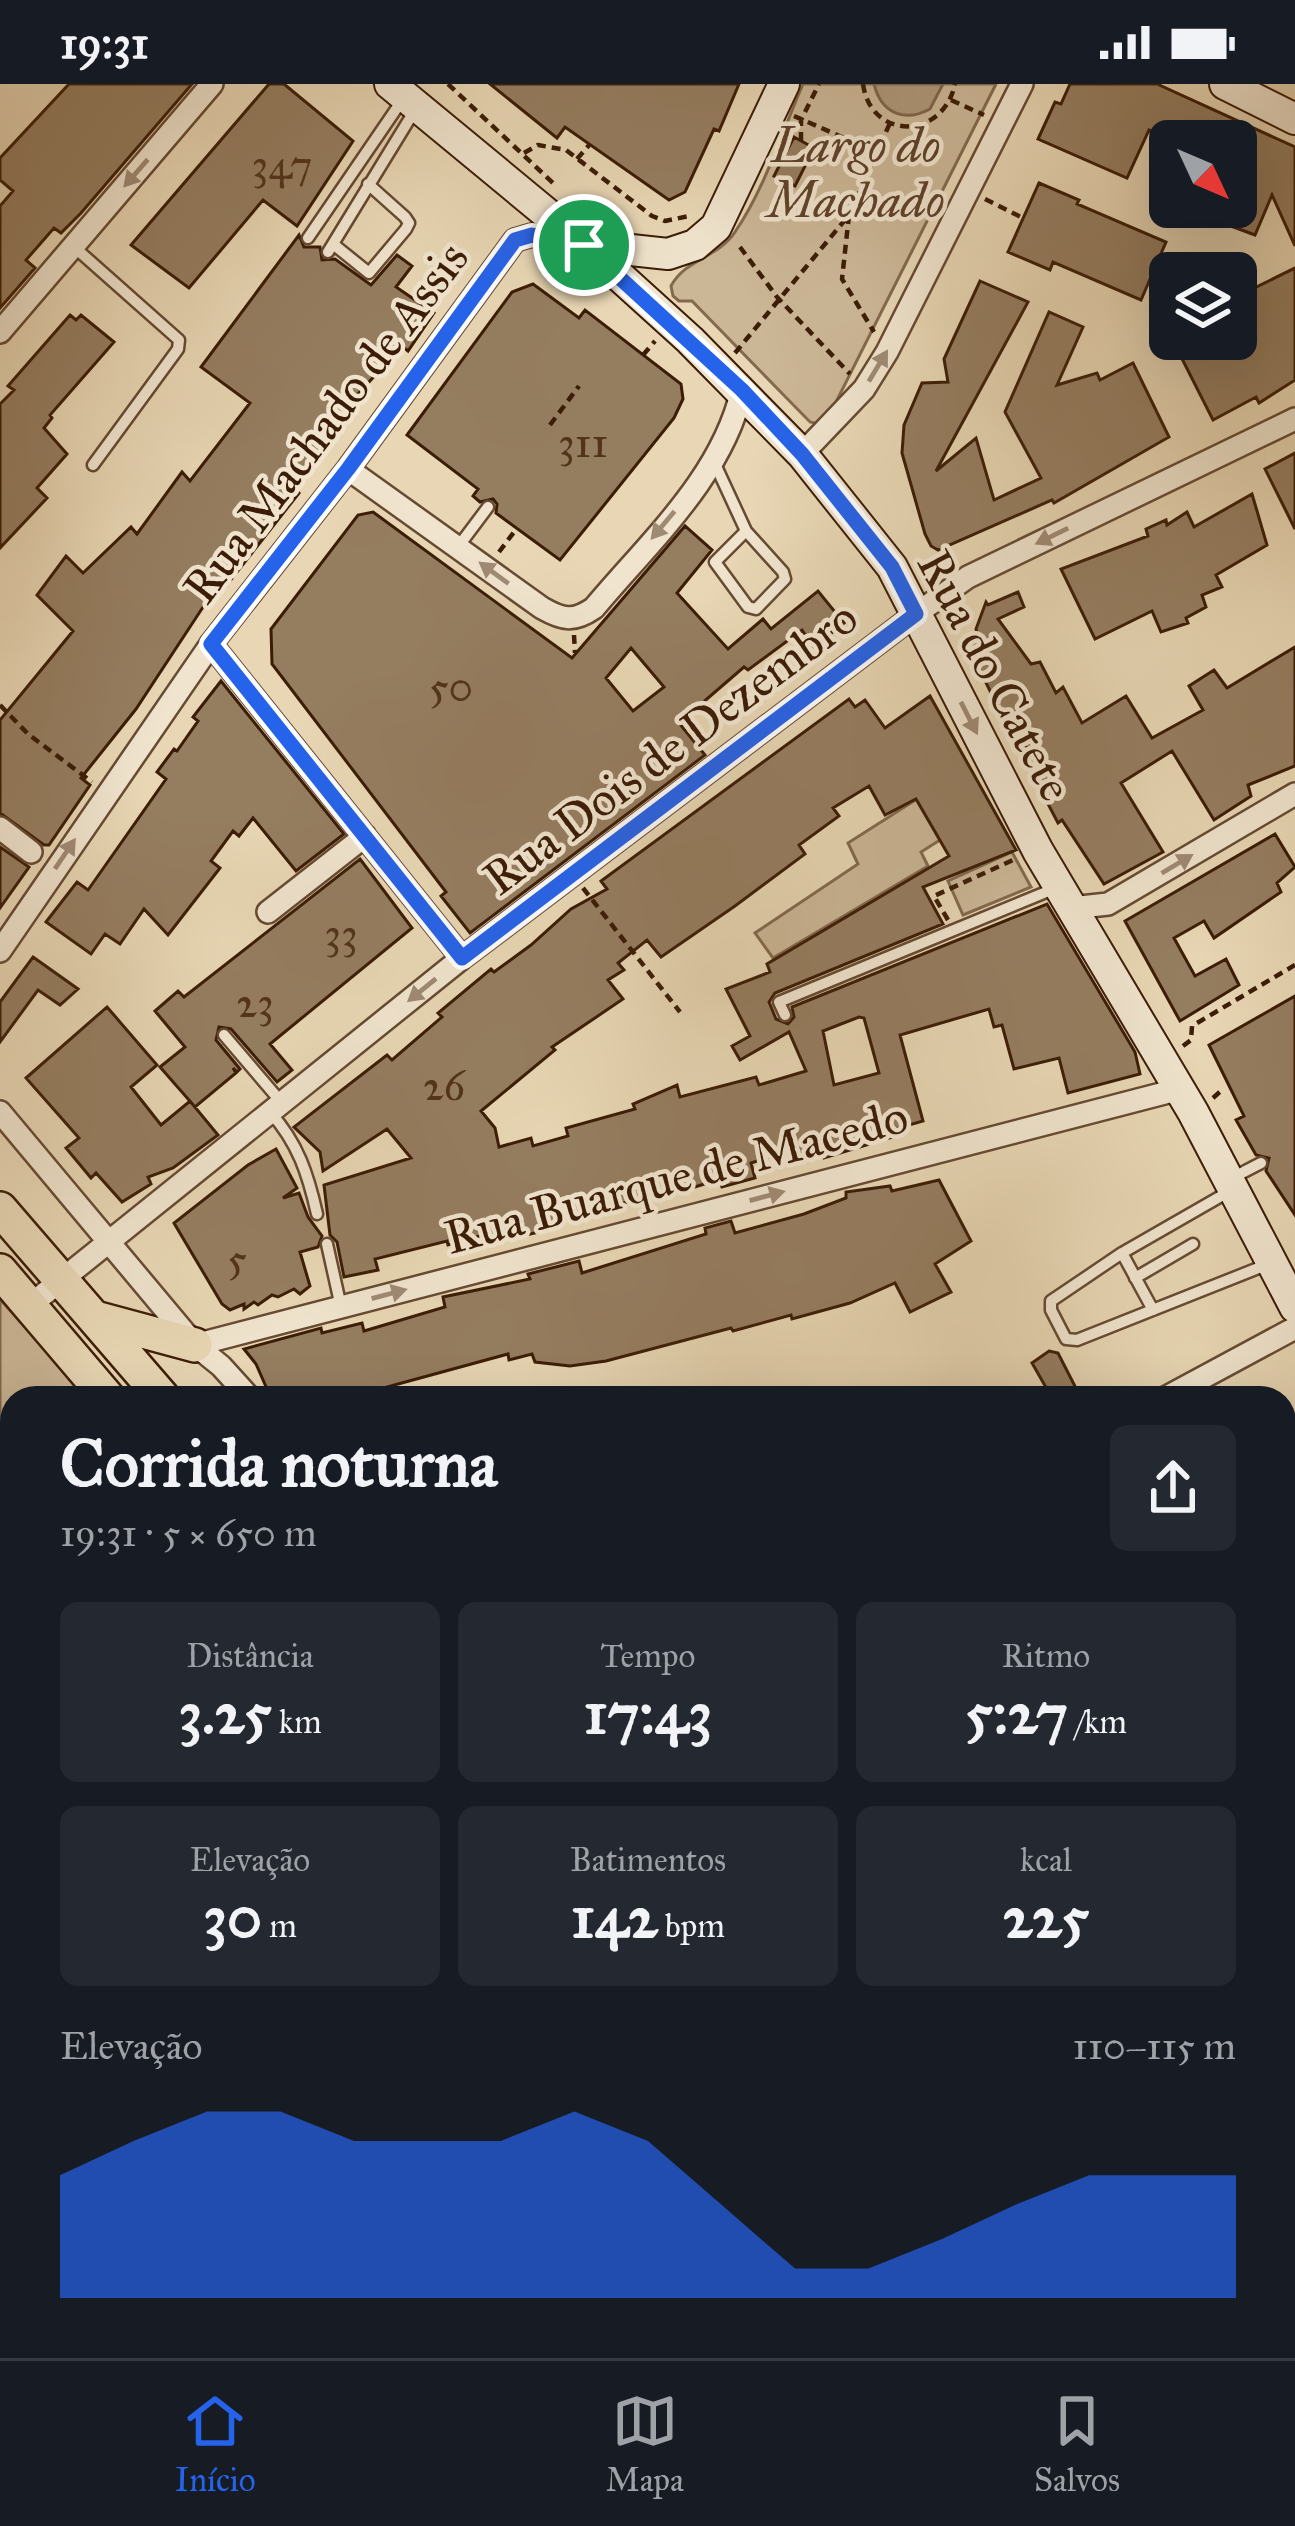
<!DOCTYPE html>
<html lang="pt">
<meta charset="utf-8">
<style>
:root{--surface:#171b24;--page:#242831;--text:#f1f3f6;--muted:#9ea1a6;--line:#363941;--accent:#2563eb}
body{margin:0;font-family:"IM FELL Great Primer",serif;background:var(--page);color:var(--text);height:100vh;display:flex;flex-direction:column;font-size:45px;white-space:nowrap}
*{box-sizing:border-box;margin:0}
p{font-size:39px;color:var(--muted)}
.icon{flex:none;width:66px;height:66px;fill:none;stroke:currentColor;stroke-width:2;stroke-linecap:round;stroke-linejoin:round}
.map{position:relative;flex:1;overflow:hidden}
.side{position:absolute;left:0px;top:1302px;width:1296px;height:972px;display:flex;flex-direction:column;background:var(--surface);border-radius:36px 36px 0 0;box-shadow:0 12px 48px #0002}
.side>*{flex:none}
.needle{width:78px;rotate:134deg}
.buttons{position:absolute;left:1149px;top:36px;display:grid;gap:24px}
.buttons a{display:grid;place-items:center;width:108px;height:108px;border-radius:18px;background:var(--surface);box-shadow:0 12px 48px #0002;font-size:60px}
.pin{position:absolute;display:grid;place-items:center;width:102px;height:102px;color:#fff;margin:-51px;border:6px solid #fff;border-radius:50%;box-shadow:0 3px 12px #0007}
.round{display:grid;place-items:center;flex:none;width:126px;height:126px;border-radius:18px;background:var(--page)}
.head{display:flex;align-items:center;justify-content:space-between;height:204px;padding:0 60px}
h1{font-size:66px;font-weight:700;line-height:90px}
.figures{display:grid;grid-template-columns:repeat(3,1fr);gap:18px;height:204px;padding:12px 60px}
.figures div{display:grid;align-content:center;border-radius:18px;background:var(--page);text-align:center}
.figures b{font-size:60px;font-weight:700}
.figures small{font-size:33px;font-weight:400}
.figures p{font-size:33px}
.chart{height:336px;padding:24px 60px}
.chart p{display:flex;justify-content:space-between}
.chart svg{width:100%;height:216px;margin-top:12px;fill:var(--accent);opacity:.7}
.status{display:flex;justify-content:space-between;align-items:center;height:84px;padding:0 60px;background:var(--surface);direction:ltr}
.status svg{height:33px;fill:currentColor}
.tab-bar{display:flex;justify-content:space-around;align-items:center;height:168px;border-top:3px solid var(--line);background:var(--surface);font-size:33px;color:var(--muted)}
.tab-bar a{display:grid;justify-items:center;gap:6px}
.tab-bar .active{color:var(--accent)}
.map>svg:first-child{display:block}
.green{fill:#cbb696;stroke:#83694e;stroke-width:3}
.water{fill:#ad9779;stroke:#7f664b;stroke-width:3}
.building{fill:#957d60;stroke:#3b1c06;stroke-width:3;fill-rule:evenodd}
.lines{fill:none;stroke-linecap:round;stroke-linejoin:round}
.lane-casing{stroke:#664a32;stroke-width:15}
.street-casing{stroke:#664a32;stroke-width:26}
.secondary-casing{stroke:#3b1c06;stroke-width:34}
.primary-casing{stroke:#3b1c06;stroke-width:38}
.highway-casing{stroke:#3b1c06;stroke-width:44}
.path{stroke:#3b1c06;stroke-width:4.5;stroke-dasharray:9 6;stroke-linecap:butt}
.lane{stroke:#f0e4ce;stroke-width:10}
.street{stroke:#f0e4ce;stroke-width:21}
.secondary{stroke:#f0e4ce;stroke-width:30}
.primary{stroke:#e8d6b4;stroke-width:33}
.highway{stroke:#e8d6b4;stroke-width:39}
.oneway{fill:#9f8a74}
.route-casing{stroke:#fff;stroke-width:24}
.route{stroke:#2563eb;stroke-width:15}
.labels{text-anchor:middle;stroke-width:9;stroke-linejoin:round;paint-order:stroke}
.number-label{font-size:42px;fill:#52341c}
.park-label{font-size:48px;font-style:italic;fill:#5f422a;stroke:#f0e4ce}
.street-label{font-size:48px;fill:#3b1c06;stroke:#f0e4ce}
</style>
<div class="status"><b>19:31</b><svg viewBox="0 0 49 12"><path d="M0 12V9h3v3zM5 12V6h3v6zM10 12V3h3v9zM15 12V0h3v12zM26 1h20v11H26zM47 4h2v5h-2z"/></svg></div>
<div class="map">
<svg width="1295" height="2274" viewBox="0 0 1295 2274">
<rect width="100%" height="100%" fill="#e8d6b4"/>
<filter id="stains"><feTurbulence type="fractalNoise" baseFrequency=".00167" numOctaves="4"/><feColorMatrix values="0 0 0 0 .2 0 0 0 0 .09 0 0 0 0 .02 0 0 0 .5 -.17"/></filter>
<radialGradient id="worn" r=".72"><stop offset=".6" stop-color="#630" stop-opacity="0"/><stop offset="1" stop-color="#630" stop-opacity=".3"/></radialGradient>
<!-- green -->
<path class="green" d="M803 0H996L828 334 819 340 810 338 692 217H679L673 212 671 202C685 175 718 174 735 148 765 104 782 48 803 0Z
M917 715 940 756 921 768 928 782 773 874 755 849 858 780 848 759Z
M1012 768 1031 803 963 831 948 797Z
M0 1215 88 1314H12V2262H661L668 2274H0Z
M1295 1719V2236L1284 2250V1724Z
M824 2262H1274L1264 2274H831Z"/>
<!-- water -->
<path class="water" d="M874 0H943L930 25C904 39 881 29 874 0Z"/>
<!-- building -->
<path class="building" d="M69 0H192L81 129 61 149 54 144 26 176 35 184 0 224V122L13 107 0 96V74Z
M269 0H284L353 57 297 142 263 116 189 204 131 161Z
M490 0H739L719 47 714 45 685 108 669 116 565 43 557 54Z
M1070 0H1157L1295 63V162L1272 111 1255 151 1185 125 1236 123V57H1176L1149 46 1127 94 1038 55 1055 18 1061 20Z
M794 53 814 64 795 102 774 92Z
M1039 99 1079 116 1077 120 1166 158 1141 216 1053 178 1050 186 1008 168Z
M299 151 304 163H320L322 176 335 175 371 201 397 171 412 182 396 203 434 229 408 267 402 262 358 310 318 370 290 400 299 409 211 521 207 517 136 625 81 694 90 701 49 761H44L0 729V636L73 547 37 511 66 472 83 489 131 443 137 450 182 388 190 397 250 319 201 283Z
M1295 184V296L1259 319 1256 313 1213 336 1172 255H1236V213Z
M980 197 1028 218 936 387 976 354 994 416 1041 394 1005 328 1049 228 1083 243 1057 301 1097 289 1100 296 1133 279 1169 353 1054 419 1052 416 938 466 931 462 925 450 902 369 904 341 922 299 948 298 944 275Z
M533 200 579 234 585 226 681 300 683 315 674 334 560 476 496 429 497 420 493 415 480 418 473 412 478 405 407 351 512 208Z
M70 231 76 236 81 231 114 258 50 331 52 334 44 344 67 370 37 404 47 414 0 464V320L14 306 8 302Z
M1295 369V445L1265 385Z
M1252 410 1267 461 1216 491 1222 503 1202 511 1206 523 1186 534 1188 539 1161 548 1152 527 1095 555 1061 485 1148 452 1146 445 1166 436 1167 441 1187 428 1194 443Z
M373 428 572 574 685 442 712 466 677 509 728 565 763 535 771 545 818 507 844 539 814 563 802 546 748 586 744 583 679 639 705 671 470 849 441 812 446 808 272 580 271 545 358 431ZM631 564 664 603 633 627 606 594Z
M1018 508 1024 523 998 535 1031 580 1040 578 1056 609 1063 603 1082 639 1126 612 1152 654 1203 626 1189 602 1214 586 1227 604 1295 563V682L1248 701 1251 712 1214 736 1172 667 1121 699 1163 768 1104 800 1062 736 1058 739 1024 674 1031 670 992 611 967 560 979 556 976 545 986 518 988 521Z
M221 597 344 750 296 787 253 734 239 752 233 747 211 777 220 784 168 851 144 825 120 860 105 850 91 870 46 838 77 798 88 806 166 695 157 688 174 665 177 667 198 637 193 633Z
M930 612 1016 766 923 803 943 840 775 909 769 918 776 935 788 940 794 933 792 923 1047 820 1135 968 1140 990 1068 1009 1059 974 1014 985 1002 941 994 943 989 925 900 951 923 1037 895 1045 896 1052 824 1074 821 1065 790 1072 789 1067 751 1079 755 1094 722 1103 720 1095 673 1110 671 1107 587 1128 554 1137 556 1144 522 1152 519 1141 448 1161 447 1157 375 1175 378 1186 344 1193 337 1158 330 1151 324 1101 411 1074 387 1045 323 1087 320 1068 294 1043 387 971 392 976 442 933 438 929 491 885 494 888 531 861 571 825 607 805 601 797 849 615 855 623 865 616 885 644ZM869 702 885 731 916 715 949 772 767 880 770 888 726 905 750 952 732 962 740 976 789 948 806 987 759 1001 756 993 680 1013 677 1001 633 1020 635 1025 566 1044 568 1052 533 1062 531 1054 499 1063 495 1044 481 1027 555 966 552 963 623 915 608 896 624 886 618 879 647 856 661 873 735 822 805 770 799 761 839 732 833 724ZM859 933 864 934 879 989 834 1001 823 947Z
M1275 750 1295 783 1277 799 1281 808 1214 854 1204 837 1174 854 1195 892 1226 875 1239 901 1180 937 1125 837Z
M0 763 29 783 0 824Z
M360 775 412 844 270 960 292 986 277 998 231 945 219 943 216 956 240 985 237 988 233 984 236 989 195 1023 160 983 185 963 155 927 178 907 184 913Z
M33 873 78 905 60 921 38 906 0 958V918Z
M1295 912V1131L1266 1087 1269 1074 1256 1071 1236 1036 1244 1032 1209 961Z
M107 923 157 981 131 1003 161 1041 190 1017 218 1051 173 1084 148 1093 151 1100 122 1118 96 1089 91 1094 66 1064 79 1054 26 994Z
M276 1065 297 1104 283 1114 299 1109 308 1133 322 1152 318 1163 300 1168 310 1202 300 1210 294 1205 278 1213 272 1211 258 1221 254 1218 244 1225V1220L230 1226 222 1220 174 1139 248 1081Z
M939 1096 971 1157 935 1180 951 1208 910 1228 895 1199 850 1219 792 1235 791 1231 733 1247 731 1244 606 1277 570 1282 535 1278 532 1270 509 1276 508 1270 347 1314H271L256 1280 244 1265 321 1244 322 1249 362 1239 364 1247 445 1223 443 1213 530 1195 528 1190 579 1177 582 1189 706 1150 705 1144 731 1137 735 1149 804 1130 846 1114V1108L890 1102 892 1107Z
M1049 1267 1058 1269 1081 1314H1052L1032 1279Z"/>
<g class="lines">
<defs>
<path id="lane" d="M308 154 403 15
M333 160 369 189 406 145 409 139 405 133 368 100
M73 162 179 256 178 265 93 381
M328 168 415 26
M715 380 746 447 783 488 785 495 756 525 748 523 715 478 746 447
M458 463 488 423
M785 931 779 918 1056 804
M224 951 282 1019
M270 1028C298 1059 308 1090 317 1130
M1232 1094 1261 1079
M1230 1107 1122 1169 1051 1217V1226L1066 1255 1077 1256 1266 1181
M327 1160 341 1223
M1122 1169 1153 1226
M1135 1194 1193 1160
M452 2262 459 2274"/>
<path id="street" d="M0 248 212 0
M802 370 864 305 887 268 1022 0
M348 385 542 524C563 536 574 538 594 524 650 457 722 393 742 306
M211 560 462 874
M0 744 31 768
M1071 824 1108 820 1295 710
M268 828 365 752
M0 867 211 560 348 385 515 156 532 151 582 160
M0 1028 195 1261 221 1282 250 1314
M29 1222 462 874 916 530 968 493 1295 335
M195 1261 1180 1005
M1165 1314 1295 1244
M1284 1572 1295 1566
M794 2262 801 2274
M1289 2274 1295 2267"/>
<path id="secondary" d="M390 0 585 161 690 256 802 370 892 483 1038 767 1193 1028 1295 1223
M1225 0 1295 35
M585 161 668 170 695 161 716 143 784 0"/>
<path id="primary" d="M0 1125 163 1314
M0 1187 108 1314
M95 1234 195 1261
M682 2262 689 2274
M728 2262 735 2274"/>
<path id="highway" d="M0 1843 12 1863
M0 1992 12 2013
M159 2262 166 2274
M246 2262 253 2274"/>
</defs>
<!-- lane casing -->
<use href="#lane" class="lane-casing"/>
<!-- street casing -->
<use href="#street" class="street-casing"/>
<!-- secondary casing -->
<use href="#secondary" class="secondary-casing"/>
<!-- primary casing -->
<use href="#primary" class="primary-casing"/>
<!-- highway casing -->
<use href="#highway" class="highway-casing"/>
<!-- path -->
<path class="path" d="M448 0 553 99
M863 0C871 57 943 56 955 0
M951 16 984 31
M794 32 876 68
M801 57V36L819 0
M524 69 538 61 566 66 652 132 665 137 689 132
M577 75 590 60
M985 115 1023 134
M849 131 842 195 874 248
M740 163 777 213 850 290
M735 269 849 131 890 39
M643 271 655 257
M550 341 579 302
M499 468 517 444
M574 551 575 569
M0 621 28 650 92 698
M583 804 680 928
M948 836 934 812 1013 776
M1183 962 1191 956 1192 942 1295 881
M1213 1014 1223 1005
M0 1420 12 1418
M0 1483 12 1476
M1284 1843 1295 1845
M1284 2093 1295 2079
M0 2121 12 2142
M1284 2142 1295 2143
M1284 2185 1295 2170
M1051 2262 1071 2274
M0 2267 9 2274
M38 2274 46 2262
M953 2274 957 2262
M1137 2274 1147 2262
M1222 2274 1230 2262"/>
<!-- lane -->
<use href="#lane" class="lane"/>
<!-- street -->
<use href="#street" class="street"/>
<!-- secondary -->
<use href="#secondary" class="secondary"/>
<!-- primary -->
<use href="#primary" class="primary"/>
<!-- highway -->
<use href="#highway" class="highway"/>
</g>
<!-- one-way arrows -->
<defs><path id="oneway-solid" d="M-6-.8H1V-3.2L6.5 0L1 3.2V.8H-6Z" transform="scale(3)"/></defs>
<g class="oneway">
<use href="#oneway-solid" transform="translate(136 89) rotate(131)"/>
<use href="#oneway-solid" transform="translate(878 282) rotate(-59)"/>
<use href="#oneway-solid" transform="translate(663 441) rotate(130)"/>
<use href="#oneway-solid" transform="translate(1052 452) rotate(154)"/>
<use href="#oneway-solid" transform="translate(494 489) rotate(-144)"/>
<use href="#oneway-solid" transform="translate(969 634) rotate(63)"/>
<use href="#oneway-solid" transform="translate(65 770) rotate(-56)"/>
<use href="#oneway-solid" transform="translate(1177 780) rotate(-31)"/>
<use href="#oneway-solid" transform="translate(422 906) rotate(141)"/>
<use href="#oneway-solid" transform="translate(767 1112) rotate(-15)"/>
<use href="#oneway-solid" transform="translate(389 1210) rotate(-15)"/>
</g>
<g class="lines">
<defs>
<path id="route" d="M532 151 584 161 742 306 802 370 892 483 916 530 462 874 211 560 348 385 515 156Z"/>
</defs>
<!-- route casing -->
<use href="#route" class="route-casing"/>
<!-- route -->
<use href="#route" class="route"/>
</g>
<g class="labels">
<!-- number labels -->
<g class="number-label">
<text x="282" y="95">347</text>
<text x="583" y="373">311</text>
<text x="451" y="617">50</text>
<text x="341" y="864">33</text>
<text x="255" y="933">23</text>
<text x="444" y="1016">26</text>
<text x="237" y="1189">5</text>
</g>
<!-- park labels -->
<g class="park-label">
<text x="856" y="78">Largo do<tspan x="856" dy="55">Machado</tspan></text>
</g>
<!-- street labels -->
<g class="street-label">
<text transform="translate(325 338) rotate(-53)" y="17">Rua Machado de Assis</text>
<text transform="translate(996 591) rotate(62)" y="17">Rua do Catete</text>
<text transform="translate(670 663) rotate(-37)" y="17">Rua Dois de Dezembro</text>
<text transform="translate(676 1092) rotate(-15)" y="17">Rua Buarque de Macedo</text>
</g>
</g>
<rect width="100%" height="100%" filter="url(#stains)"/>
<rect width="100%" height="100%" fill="url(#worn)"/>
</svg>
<div class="buttons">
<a><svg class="needle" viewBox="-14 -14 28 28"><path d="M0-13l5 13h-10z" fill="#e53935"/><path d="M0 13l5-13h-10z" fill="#9ea1a6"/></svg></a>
<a><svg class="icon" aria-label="layers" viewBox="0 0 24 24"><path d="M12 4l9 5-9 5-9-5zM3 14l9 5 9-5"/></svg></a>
</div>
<div class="pin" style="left:584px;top:161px;background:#1e9e55"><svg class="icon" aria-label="arrive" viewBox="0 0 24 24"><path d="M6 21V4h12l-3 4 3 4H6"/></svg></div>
<section class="side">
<div class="head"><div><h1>Corrida noturna</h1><p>19:31 · 5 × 650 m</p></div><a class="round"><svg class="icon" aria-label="share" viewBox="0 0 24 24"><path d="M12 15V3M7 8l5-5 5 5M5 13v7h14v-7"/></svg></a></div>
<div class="figures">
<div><p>Distância</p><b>3.25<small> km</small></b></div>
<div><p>Tempo</p><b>17:43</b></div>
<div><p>Ritmo</p><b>5:27<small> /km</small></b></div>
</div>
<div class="figures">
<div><p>Elevação</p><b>30<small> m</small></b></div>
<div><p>Batimentos</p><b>142<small> bpm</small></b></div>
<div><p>kcal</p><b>225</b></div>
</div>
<div class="chart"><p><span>Elevação</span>110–115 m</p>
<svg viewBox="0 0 160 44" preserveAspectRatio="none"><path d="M0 44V19L10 12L20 6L30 6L40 12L50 12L60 12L70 6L80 12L90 25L100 38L110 38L120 32L130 25L140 19L150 19L160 19V44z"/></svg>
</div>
</section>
</div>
<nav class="tab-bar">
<a class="active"><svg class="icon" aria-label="home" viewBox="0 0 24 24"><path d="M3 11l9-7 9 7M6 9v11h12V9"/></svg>Início</a>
<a><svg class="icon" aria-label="map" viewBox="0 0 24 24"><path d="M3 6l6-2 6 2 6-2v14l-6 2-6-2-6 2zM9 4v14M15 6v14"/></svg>Mapa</a>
<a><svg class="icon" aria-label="saved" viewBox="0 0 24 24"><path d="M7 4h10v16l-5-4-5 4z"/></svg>Salvos</a>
</nav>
